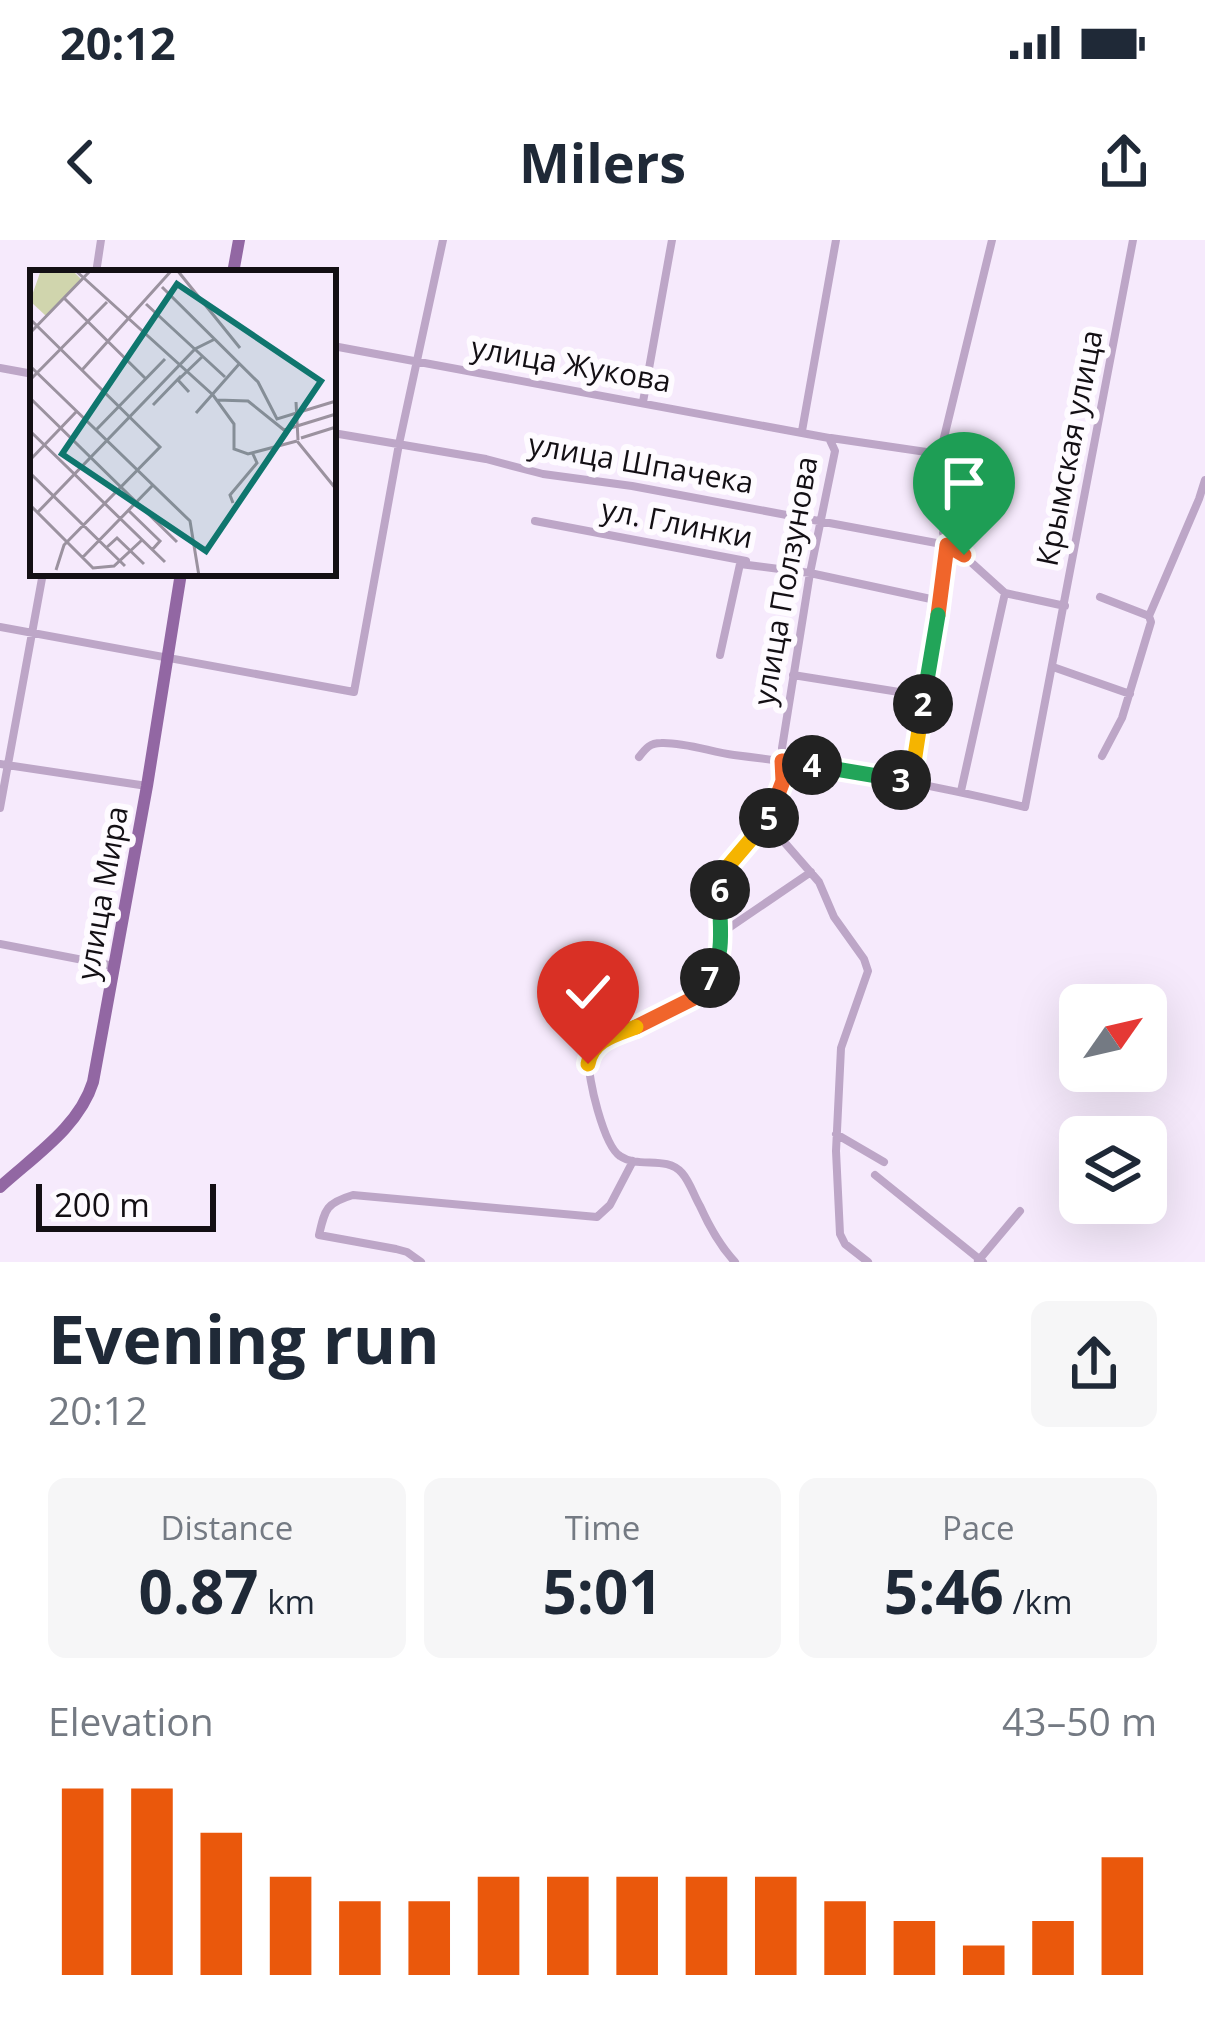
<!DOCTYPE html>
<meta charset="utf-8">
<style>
:root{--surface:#fff;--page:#f6f6f7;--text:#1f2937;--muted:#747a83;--accent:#ea580c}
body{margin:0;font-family:"Open Sans",sans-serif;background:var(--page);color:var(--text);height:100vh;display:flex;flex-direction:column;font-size:45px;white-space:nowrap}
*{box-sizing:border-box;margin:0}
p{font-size:39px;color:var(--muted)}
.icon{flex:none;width:66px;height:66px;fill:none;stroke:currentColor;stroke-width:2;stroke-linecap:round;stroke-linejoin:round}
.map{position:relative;height:1022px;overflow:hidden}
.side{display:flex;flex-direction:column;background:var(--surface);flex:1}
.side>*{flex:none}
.needle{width:78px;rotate:56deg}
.buttons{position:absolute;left:1059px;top:744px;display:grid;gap:24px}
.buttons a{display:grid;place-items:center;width:108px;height:108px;border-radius:18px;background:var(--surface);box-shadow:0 12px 48px #0002;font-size:60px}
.scale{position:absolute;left:36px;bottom:30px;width:180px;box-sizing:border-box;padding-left:12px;border:6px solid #130f14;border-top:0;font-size:33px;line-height:42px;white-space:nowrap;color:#130f14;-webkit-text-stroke:9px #fefbff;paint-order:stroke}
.pin{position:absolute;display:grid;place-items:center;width:102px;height:102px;color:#fff;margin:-123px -51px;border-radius:50% 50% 50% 0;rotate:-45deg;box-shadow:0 0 12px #0007}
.pin .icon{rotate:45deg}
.km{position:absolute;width:60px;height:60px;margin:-30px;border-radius:50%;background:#222;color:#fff;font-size:33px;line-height:60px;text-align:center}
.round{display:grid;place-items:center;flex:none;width:126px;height:126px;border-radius:18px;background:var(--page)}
.headline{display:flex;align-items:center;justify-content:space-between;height:204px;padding:0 48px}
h1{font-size:66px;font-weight:700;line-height:90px}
.metrics{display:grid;grid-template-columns:repeat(3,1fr);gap:18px;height:204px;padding:12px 48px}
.metrics div{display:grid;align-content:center;border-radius:18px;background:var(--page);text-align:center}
.metrics b{font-size:60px;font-weight:700}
.metrics small{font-size:33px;font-weight:400}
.metrics p{font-size:33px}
.chart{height:336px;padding:24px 48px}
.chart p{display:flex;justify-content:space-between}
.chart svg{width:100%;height:216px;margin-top:12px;stroke:var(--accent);stroke-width:6}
.status{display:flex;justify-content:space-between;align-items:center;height:84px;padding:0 60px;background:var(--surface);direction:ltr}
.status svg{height:33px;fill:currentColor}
header{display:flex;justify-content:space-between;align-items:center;height:156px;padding:0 48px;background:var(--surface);font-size:54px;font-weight:700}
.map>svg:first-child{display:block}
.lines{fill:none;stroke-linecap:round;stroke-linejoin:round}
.minor{stroke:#bda6c7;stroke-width:8}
.major{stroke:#9267a3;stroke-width:12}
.split-1-casing{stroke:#fff;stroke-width:24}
.split-2-casing{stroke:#fff;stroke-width:24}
.split-3-casing{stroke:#fff;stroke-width:24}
.split-4-casing{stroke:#fff;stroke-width:24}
.split-5-casing{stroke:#fff;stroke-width:24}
.split-6-casing{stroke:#fff;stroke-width:24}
.split-7-casing{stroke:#fff;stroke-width:24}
.split-8-casing{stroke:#fff;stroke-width:24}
.split-9-casing{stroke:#fff;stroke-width:24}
.split-1{stroke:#f0652b;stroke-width:15}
.split-2{stroke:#22a559;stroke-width:15}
.split-3{stroke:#f5b400;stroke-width:15}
.split-4{stroke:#22a559;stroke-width:15}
.split-5{stroke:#f0652b;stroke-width:15}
.split-6{stroke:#f5b400;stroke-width:15}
.split-7{stroke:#22a559;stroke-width:15}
.split-8{stroke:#f0652b;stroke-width:15}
.split-9{stroke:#f5b400;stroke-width:15}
.labels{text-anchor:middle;stroke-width:12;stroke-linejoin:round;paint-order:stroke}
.street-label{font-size:30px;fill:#130f14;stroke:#fefbff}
.inset-road{fill:none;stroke:#9b929f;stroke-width:3}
.view{fill:#0f766e;fill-opacity:0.15;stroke:#0f766e;stroke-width:6}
.inset-edge{fill:none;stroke:#130f14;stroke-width:6}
</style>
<div class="status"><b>20:12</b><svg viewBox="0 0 49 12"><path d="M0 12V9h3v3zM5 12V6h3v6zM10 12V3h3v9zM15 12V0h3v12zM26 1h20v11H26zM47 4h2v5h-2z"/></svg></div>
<header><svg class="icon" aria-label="back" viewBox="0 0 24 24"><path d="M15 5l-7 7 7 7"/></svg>Milers<svg class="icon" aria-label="share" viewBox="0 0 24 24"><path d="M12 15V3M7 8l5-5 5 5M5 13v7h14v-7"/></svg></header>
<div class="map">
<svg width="1205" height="1022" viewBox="0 0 1205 1022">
<rect width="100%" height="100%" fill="#f6eafc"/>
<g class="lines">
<!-- minor -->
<path class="minor" d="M96 33 101 0
M333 106 829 198 835 211 810 333 782 508 783 541 770 576 724 631 719 657 722 708 718 724 691 759 599 803C591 810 591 808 589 819 587 837 604 906 620 916 639 929 666 915 682 933 690 942 694 956 700 966 709 986 720 1006 735 1022
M0 128 33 134
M643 162 672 0
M802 191 836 0
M333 193 486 219 543 234 632 246 947 305 963 315 1005 353 1065 366
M831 198 940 214
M535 281 746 321
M1100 357 1149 376
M0 387 354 452 399 204 443 0
M720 415 740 324 810 333 940 361
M1053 427 1130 454
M793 435 924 456
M1102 516 1122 478 1151 382 1149 376 1199 259 1205 240
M639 517C646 508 650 503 661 503 685 502 711 512 734 515 832 527 929 544 1025 567L1133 0
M0 524 147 546
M911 542 940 361 947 305 943 293 953 247 940 214 992 0
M961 551 1005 353
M0 568 43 333
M771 577 785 603 819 642 834 677 864 719 868 731 841 808 836 911 840 994 845 1004 868 1022
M720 694 811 632
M0 704 114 726
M836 894 884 922
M875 935 983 1022
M978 1021 1020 971
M421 1022 407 1012 396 1009 319 995C325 969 326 963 353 955L597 977 610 965 633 921"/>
<!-- major -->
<path class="major" d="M233 33 239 0
M0 947C34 916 79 887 93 842L147 546 181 333"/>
</g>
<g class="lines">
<defs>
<path id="split-1" d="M938 375 947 305 964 315"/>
<path id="split-2" d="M923 464 938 375"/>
<path id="split-3" d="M901 540 911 542 923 464"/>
<path id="split-4" d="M812 525 901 540"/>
<path id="split-5" d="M769 578 783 541 782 521 812 525"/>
<path id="split-6" d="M720 650 724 631 769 578"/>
<path id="split-7" d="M710 738C727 710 718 681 720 650"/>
<path id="split-8" d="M636 787 692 759 710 738"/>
<path id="split-9" d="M588 824C592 800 615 795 636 787"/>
</defs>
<!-- split-1 casing -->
<use href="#split-1" class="split-1-casing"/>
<!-- split-2 casing -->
<use href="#split-2" class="split-2-casing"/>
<!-- split-3 casing -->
<use href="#split-3" class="split-3-casing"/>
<!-- split-4 casing -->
<use href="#split-4" class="split-4-casing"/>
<!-- split-5 casing -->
<use href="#split-5" class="split-5-casing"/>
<!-- split-6 casing -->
<use href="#split-6" class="split-6-casing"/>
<!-- split-7 casing -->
<use href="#split-7" class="split-7-casing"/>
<!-- split-8 casing -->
<use href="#split-8" class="split-8-casing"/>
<!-- split-9 casing -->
<use href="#split-9" class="split-9-casing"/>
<!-- split-1 -->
<use href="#split-1" class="split-1"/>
<!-- split-2 -->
<use href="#split-2" class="split-2"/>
<!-- split-3 -->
<use href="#split-3" class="split-3"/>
<!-- split-4 -->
<use href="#split-4" class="split-4"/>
<!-- split-5 -->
<use href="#split-5" class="split-5"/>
<!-- split-6 -->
<use href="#split-6" class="split-6"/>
<!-- split-7 -->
<use href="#split-7" class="split-7"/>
<!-- split-8 -->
<use href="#split-8" class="split-8"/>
<!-- split-9 -->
<use href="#split-9" class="split-9"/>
</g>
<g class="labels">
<!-- street labels -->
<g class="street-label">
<text transform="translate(571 125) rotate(10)" y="10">улица Жукова</text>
<text transform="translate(1070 208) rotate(-79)" y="10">Крымская улица</text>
<text transform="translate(641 224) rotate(10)" y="10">улица Шпачека</text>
<text transform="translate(677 284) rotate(11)" y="10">ул. Глинки</text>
<text transform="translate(786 341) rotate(-80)" y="10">улица Ползунова</text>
<text transform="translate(103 653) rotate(-80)" y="10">улица Мира</text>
</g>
</g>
<!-- overview -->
<g transform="translate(30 30)">
<rect width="306" height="306" fill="#f6eafc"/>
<path d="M11 0H42L51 9 16 46 0 31Z" fill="#d0d5ad"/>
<path class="inset-road" d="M45 0 183 125 204 154V179L218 184 267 171M147 0 210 78M132 17 228 112 247 149 306 131M34 28 116 109M116 34 195 107M0 49 130 177 34 275 26 300M0 63 61 0M0 96 160 251 169 306M52 100 142 0M0 110 77 32M159 122 148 110 173 86M0 128 147 272M187 130 218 131 254 160 306 144M266 132 268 170M123 135 151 106M166 143 210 93M66 160 135 89M0 161 135 292M271 168 306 157M267 171 306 219M0 190 46 142M0 203 95 296M203 233 200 225 227 193 222 182M0 235 63 298 84 296 112 270M99 241 130 271 122 280M7 243 165 79 185 69M76 278 87 268 114 294M53 287 122 216"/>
<path class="view" d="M147 14 291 111 176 281 32 184Z"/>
<rect width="306" height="306" class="inset-edge"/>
</g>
</svg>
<div class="buttons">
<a><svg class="needle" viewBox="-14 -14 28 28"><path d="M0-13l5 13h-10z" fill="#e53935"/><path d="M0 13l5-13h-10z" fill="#747a83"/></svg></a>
<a><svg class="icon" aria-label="layers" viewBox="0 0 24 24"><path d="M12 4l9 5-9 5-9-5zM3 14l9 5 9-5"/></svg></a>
</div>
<div class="scale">200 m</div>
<div class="pin" style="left:964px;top:315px;background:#1e9e55"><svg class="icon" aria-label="arrive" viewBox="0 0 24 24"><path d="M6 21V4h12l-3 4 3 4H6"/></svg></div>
<div class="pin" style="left:588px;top:824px;background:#d93025"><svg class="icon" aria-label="check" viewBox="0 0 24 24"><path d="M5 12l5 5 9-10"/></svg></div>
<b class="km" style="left:923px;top:464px">2</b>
<b class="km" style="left:901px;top:540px">3</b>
<b class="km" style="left:812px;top:525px">4</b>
<b class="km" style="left:769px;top:578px">5</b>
<b class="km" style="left:720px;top:650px">6</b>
<b class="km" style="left:710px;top:738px">7</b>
</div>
<section class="side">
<div class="headline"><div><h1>Evening run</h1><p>20:12</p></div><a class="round"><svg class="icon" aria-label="share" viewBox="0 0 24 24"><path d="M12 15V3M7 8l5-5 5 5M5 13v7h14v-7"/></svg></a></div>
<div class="metrics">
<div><p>Distance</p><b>0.87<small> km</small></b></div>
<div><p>Time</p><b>5:01</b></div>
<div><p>Pace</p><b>5:46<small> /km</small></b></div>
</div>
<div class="chart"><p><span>Elevation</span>43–50 m</p>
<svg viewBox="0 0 160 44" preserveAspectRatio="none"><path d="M5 44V6M15 44V6M25 44V15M35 44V24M45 44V29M55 44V29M65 44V24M75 44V24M85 44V24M95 44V24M105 44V24M115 44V29M125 44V33M135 44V38M145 44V33M155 44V20"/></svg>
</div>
</section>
